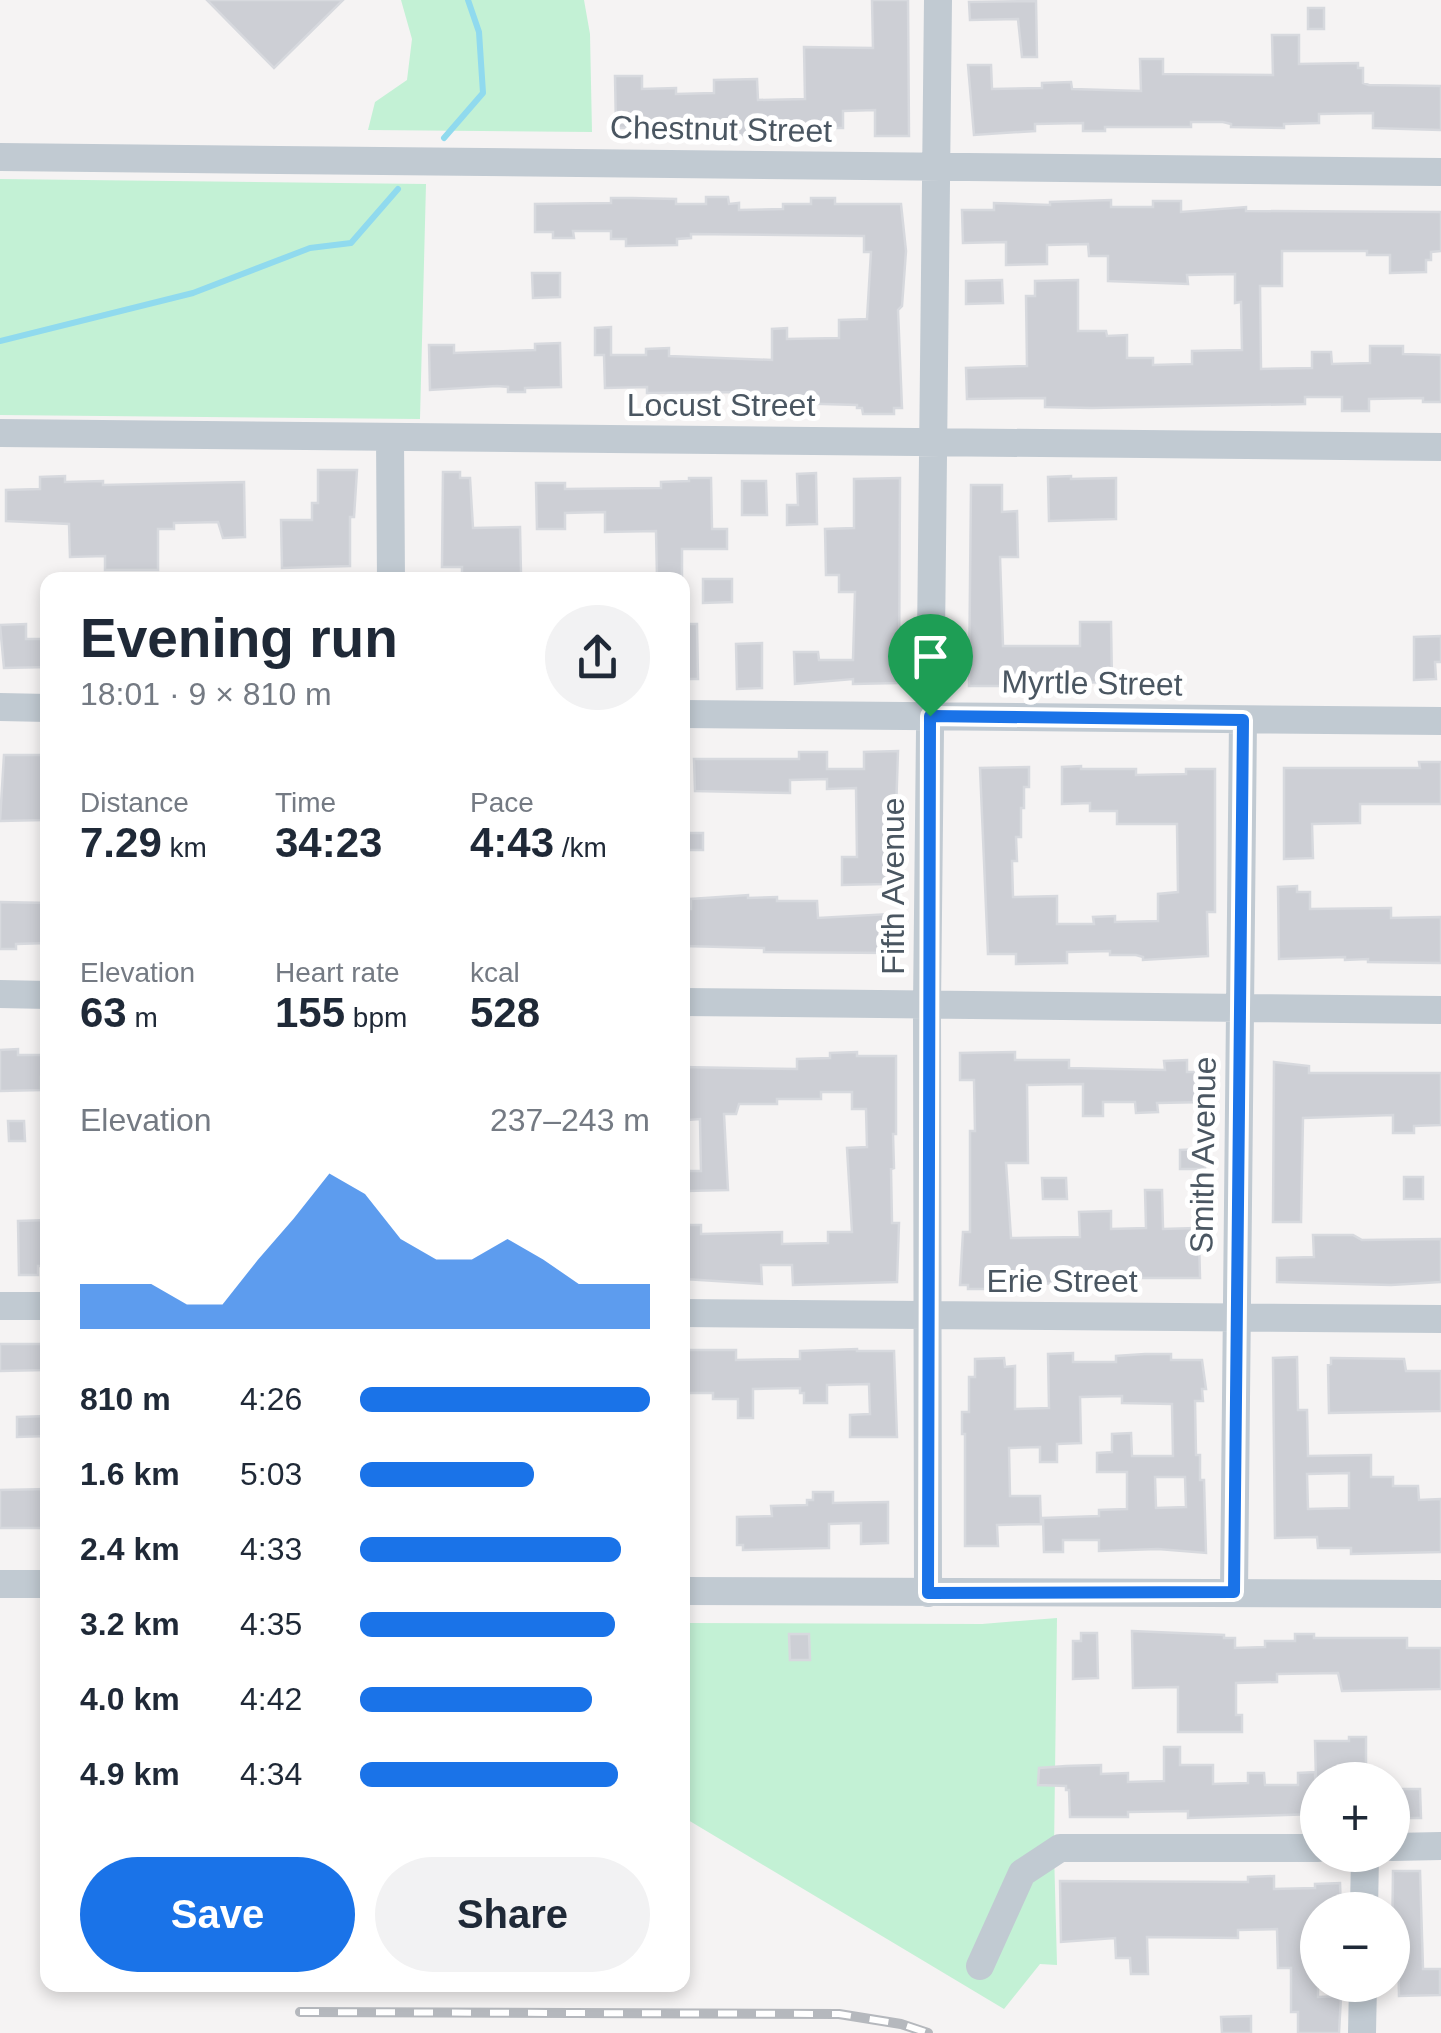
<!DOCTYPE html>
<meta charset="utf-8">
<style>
:root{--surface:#fff;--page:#f2f2f3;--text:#1f2937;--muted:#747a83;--accent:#1a73e8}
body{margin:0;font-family:Helvetica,sans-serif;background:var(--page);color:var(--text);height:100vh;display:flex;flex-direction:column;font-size:38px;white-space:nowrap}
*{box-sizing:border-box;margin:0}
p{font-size:32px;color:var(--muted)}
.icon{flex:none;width:55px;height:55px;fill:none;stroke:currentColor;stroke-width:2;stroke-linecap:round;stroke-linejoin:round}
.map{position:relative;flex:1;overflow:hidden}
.panel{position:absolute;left:40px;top:572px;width:650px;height:1420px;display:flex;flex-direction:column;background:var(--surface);border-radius:20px;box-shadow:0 5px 15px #0003}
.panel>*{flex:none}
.tools{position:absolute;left:1300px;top:1762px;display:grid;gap:20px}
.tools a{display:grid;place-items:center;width:110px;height:110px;border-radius:50%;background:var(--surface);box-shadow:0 5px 15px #0003;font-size:50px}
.pin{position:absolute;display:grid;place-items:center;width:85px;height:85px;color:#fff;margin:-102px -42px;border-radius:50% 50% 50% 0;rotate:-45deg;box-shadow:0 0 10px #0007}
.pin .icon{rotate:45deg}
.round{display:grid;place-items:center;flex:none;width:105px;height:105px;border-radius:52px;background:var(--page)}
.headline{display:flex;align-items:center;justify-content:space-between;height:170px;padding:0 40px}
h1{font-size:55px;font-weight:800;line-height:75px}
.stats{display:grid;grid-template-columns:repeat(3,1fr);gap:15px;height:170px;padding:10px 40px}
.stats div{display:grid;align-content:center}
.stats b{font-size:42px;font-weight:800}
.stats small{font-size:28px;font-weight:400}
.stats p{font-size:28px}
.chart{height:280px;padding:20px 40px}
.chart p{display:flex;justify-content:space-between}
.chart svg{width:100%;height:180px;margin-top:10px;fill:var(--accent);opacity:.7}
.primary-button{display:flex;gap:20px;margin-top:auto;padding:20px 40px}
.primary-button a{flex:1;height:115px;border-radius:60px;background:var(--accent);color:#fff;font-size:40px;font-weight:800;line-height:115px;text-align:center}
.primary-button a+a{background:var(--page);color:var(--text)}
ul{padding:0 40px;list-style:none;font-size:32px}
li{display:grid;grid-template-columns:160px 120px 1fr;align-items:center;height:75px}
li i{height:25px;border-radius:12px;background:var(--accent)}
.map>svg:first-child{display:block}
.green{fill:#c3f1d5}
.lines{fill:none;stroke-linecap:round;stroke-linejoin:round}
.stream{stroke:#90daee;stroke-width:6}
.building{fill:#cdcfd5;stroke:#d7d9de;stroke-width:2.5;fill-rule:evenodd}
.minor{stroke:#c1cad2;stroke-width:28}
.rail-casing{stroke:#b5b8bd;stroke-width:10}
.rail{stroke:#fff;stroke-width:6;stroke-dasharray:19;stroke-linecap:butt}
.route-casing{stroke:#fff;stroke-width:20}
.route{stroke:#1a73e8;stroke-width:12}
.labels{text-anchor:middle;stroke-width:10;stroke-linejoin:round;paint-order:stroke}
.street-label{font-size:32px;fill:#4a5661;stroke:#fff}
</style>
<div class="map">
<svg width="1441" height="2033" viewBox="0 0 1441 2033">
<rect width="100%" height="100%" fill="#f5f3f3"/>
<!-- green -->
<path class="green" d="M401 0H584L590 34 592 132 368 130 375 102 407 80 412 39Z
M0 179 426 184 420 419 0 415Z
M1057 1618 1054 1851 1057 1965 1040 1964 1004 2009 683 1817V1623L982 1624Z"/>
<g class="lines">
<!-- stream -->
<path class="stream" d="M444 138 483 93 479 32 468 0
M0 341 193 293 310 248 351 243 398 189"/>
</g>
<!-- building -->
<path class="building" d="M207 0H343L274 68Z
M872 0H908L909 136H875V110L843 111V128H770V136L704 134V127L616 128 615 76H642V89L676 88V94L714 93V80L757 79 758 100 805 99 804 47 873 48Z
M1036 1 1037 57H1022L1018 19 970 20 969 2Z
M1308 8H1324V29H1308Z
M1272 35H1299V64L1358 63V68H1363V83L1369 85 1441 86V130L1373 128V113L1319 114V123L1284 124V128L1231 127V124L1223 122H1191V127H1105V131H1083V123L1035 124V131L974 135 968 65H991L992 89 1042 88V83L1071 82 1072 89 1141 91 1140 59H1163V74L1273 75Z
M706 197H728L729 204 739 203V210L783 209V204H811V198H835V204H901L906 251 902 306 898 310 902 408H894V414H863L862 408H857V405L753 402 752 392 647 393V387L605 388 604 355H595V328L611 327V355H646V349L669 348V356L772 360V329L787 328V339L839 338V320L867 319 871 252H864V236L691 234V238L677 239V245L626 246V239H611V231H573L574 238H553V232H535V204L611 203V198H632L676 199V204H706Z
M1111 200V207H1153V201H1181V212L1246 207V211L1441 212V251L1431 252V260H1426V272L1390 273V255H1367V251H1282V286H1260L1261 369 1312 368V352H1331L1332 364 1370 363V346H1403V354L1441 355V402H1423V398L1369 399V411H1342V397H1305V404L1092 408 1045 407V398L967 399 966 368 1027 366 1026 296H1035V281L1078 280V331H1106L1107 336 1127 335V358H1153V365L1192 364V351L1242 350 1241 302 1235 303V274L1187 275 1188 284 1108 281V256H1089L1088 244 1047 245V264L1006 265V242L963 243 962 210H994V203L1050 205V202Z
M532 273H560V297L533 298Z
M1002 280 1003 303 966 304V281Z
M560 343 561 387 525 388V392H508V387L497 386 430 390 429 345H454V353L535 350V344Z
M318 470H357L354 517H350V566L282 568 281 520H312V503H318Z
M443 472H460V478H470L473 528 520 527 521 574 488 575V580H462V567H442Z
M816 473 817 524 787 525V505H798L797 474Z
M65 476V482L103 481V485L244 482 245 537 223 538 218 522 174 523V529H158V570H105V556L70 557 69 524 6 521V490L40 489V477Z
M1071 476V479L1116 478V519L1049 521 1048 477Z
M689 478H711L712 529H727V549H682V576H657L656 531 605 532V512L565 513V529H537L536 483H565V489L661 488V482L689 481Z
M900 478 899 683 853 684V679L795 684 794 652H818L819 660H853L855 592H839V575H826L825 529 854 528V479Z
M742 481H766L767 515H742Z
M971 485H1002V512L1017 511 1018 557H1000L1003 646H1080V622H1111L1112 682 1067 683V686H969Z
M703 579H732V602L703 603Z
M26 624V639H48V667L4 668 0 625Z
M682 624H697L698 679H682Z
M1441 636V662H1435L1436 679 1414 680V637Z
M762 643V688L737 689 736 644Z
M898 751 894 872H889L886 884 842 885V857H857L856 788 827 789V779L790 780V793L695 791 694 759H799V752H827V769H864V752Z
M4 755H48L44 820 0 821Z
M1419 762H1441V804H1360V823L1312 824 1313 858 1284 859V768H1420Z
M1081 766V769H1136V775L1186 774V769H1215V912H1207L1208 956 1143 960V957L1136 955H1110V951L1067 952V963L1016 964V954H988L980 768 1029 767V787H1024V808H1021V837H1016L1017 861H1012L1013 897 1057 896V924H1094L1093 917 1115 916V922L1158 921V894L1178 892 1177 824H1117V811H1090V803L1062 804V767Z
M687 833H703V850H687Z
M1297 886V892H1310V909L1391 908V918L1441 917V963L1368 962V959L1345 960V957L1279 959 1278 887Z
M748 895V898L777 897V901H817L818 918 890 914 891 953 764 952V948L684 946 683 909H691V899Z
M0 902 48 903V943L16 944V949H0Z
M18 1049V1055H48V1077H41V1090L0 1091V1050Z
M857 1052V1056H896V1134H893L894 1168 891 1169 892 1223H899L897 1282 793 1285 792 1265H761L762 1284 685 1279 684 1225H701V1234L782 1232V1244L828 1243V1232H852L847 1148 867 1147 866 1109H852V1092H821V1099H777V1104H739L736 1114H724L728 1190 687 1191V1171H701L700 1119 688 1120V1101H682V1067L797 1069V1059L830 1058V1053Z
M1015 1052V1060H1069V1068L1165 1070 1164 1061 1187 1060V1072H1207V1102L1157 1103 1158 1112 1136 1113 1135 1102H1103V1116H1083V1084L1027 1085 1028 1163H1006L1011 1238 1080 1237 1079 1212 1111 1211V1229L1146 1228 1145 1190H1162L1163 1229 1195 1228V1239H1199L1200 1278H1102V1281L1038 1284V1275L1008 1276V1284L1000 1285V1289H968V1285H960L963 1232H970V1131H975L974 1080H960V1053Z
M1274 1062 1309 1066V1073H1441V1125L1414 1126V1133H1393V1115L1303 1118 1301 1222H1273Z
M8 1121H24L25 1141H9Z
M1205 1149V1169H1180V1150Z
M1404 1177H1423V1199H1404Z
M1042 1178H1066L1067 1199H1043Z
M48 1220V1266H38V1275H19L18 1221Z
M1313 1235H1353L1362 1240 1441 1239V1282L1391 1285 1277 1282V1258L1314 1257Z
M0 1344H43L44 1370 0 1371Z
M857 1349V1351H894L897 1437H850V1415L870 1414 869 1384 827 1385V1403H804V1393H800V1388L753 1389V1418H738V1399H713V1393H684V1350H736V1360L800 1359V1351Z
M1073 1353V1362H1116V1356L1145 1354H1171V1360H1202L1206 1389H1202L1203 1401H1195L1196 1455H1200V1480H1204L1206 1553 1158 1549 1099 1551V1540H1063V1552H1044L1043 1518 1099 1516V1510L1127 1509V1472H1097V1453L1112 1452V1434L1131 1433 1132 1456H1173L1172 1404 1122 1403V1396L1080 1397 1081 1443 1057 1444V1462H1040V1447L1009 1448 1010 1496H1040L1041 1524 997 1525 998 1546H965V1434H962V1412H969V1377H975V1359L1004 1358 1005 1367 1015 1366V1409L1049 1408 1048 1354ZM1155 1477H1185L1186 1507 1156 1508Z
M1297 1357 1298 1410H1307L1308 1456 1371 1455V1477H1393V1486H1418L1419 1500 1441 1499V1552L1351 1554V1548H1318L1317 1537 1275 1538 1273 1358ZM1349 1473V1508L1308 1509 1307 1474Z
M1331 1358 1404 1359 1406 1371H1441V1411L1329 1413 1328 1365 1331 1364Z
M48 1416V1436L17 1437V1417Z
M48 1489V1528H0V1490Z
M813 1492H833V1503L888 1502V1543L861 1544V1523L829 1524V1548L743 1550V1545H737V1517L772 1516 771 1506 807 1505V1500H813Z
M1132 1631 1224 1635V1638H1235V1648L1265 1647V1641H1295V1634H1314V1638H1407V1648H1441V1689L1342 1691 1338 1673 1277 1674V1682L1236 1683V1715H1242V1732H1178V1687L1133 1688Z
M1081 1633H1097L1098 1678 1073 1679V1641H1081Z
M789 1634H809L810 1660H790Z
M1349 1737H1366V1780H1316L1315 1741H1349Z
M1164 1747H1180V1765H1213V1784L1248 1783V1773H1264L1265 1785H1298V1773L1315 1772 1316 1814 1188 1818V1811L1128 1812V1817H1070L1069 1790H1066V1786L1038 1785 1039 1768 1066 1766 1101 1765V1774L1128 1773V1782L1164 1781Z
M1392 1789H1420L1421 1818H1403V1805L1392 1806Z
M1393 1871H1420L1423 1969H1440V1995L1399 1996 1398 1948H1392Z
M1274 1876V1889L1315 1888V1884L1340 1883 1341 1910H1318V1997L1341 1996 1339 2033H1298V2012H1291V1968H1278L1277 1929 1238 1930V1938L1147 1937 1148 1974H1131L1130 1958H1116L1115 1938 1061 1942 1060 1881 1248 1882V1877Z
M1251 2016V2033H1222L1221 2017Z"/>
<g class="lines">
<!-- minor -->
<path class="minor" d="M0 157 1441 172
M0 433 1441 447
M390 438 391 580
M0 707 48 708
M682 714 1441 721
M0 994 48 995
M682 1002 1441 1010
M0 1306H48
M682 1313 1441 1319
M0 1584H48
M682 1591 1441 1594
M1234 1592 1243 720
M928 1593 927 1005 938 0
M1392 1847 1441 1846
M1364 1910 1365 1855
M980 1966 1022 1873 1060 1848H1318
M1362 2033 1363 1985"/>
<defs>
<path id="rail" d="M300 2012 839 2014 901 2024 928 2033"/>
</defs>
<!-- rail casing -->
<use href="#rail" class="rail-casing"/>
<!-- rail -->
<use href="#rail" class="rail"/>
</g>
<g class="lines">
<defs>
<path id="route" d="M930 716 1243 720 1234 1592 928 1593Z"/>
</defs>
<!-- route casing -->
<use href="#route" class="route-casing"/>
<!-- route -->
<use href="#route" class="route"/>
</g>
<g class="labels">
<!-- street labels -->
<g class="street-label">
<text transform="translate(721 129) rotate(1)" y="11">Chestnut Street</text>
<text x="721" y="416">Locust Street</text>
<text transform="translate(1092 683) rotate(1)" y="11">Myrtle Street</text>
<text transform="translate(893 886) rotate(-90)" y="11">Fifth Avenue</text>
<text transform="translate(1203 1155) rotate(-89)" y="11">Smith Avenue</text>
<text x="1062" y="1292">Erie Street</text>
</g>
</g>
</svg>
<div class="tools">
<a>+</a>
<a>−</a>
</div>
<div class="pin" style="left:930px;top:716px;background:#1e9e55"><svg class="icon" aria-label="arrive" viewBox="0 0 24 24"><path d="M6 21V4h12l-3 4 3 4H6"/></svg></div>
<section class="panel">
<div class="headline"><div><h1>Evening run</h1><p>18:01 · 9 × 810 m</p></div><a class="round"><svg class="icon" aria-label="share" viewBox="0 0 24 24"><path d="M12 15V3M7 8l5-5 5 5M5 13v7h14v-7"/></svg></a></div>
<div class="stats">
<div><p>Distance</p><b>7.29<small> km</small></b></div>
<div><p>Time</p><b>34:23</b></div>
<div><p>Pace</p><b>4:43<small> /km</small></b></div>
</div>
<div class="stats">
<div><p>Elevation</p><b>63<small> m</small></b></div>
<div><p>Heart rate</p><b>155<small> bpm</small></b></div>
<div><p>kcal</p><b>528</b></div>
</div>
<div class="chart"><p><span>Elevation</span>237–243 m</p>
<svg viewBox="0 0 160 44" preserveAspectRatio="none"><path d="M0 44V33L10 33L20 33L30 38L40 38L50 27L60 17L70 6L80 11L90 22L100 27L110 27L120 22L130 27L140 33L150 33L160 33V44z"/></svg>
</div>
<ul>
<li><b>810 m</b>4:26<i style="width:100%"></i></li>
<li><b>1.6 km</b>5:03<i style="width:60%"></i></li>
<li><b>2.4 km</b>4:33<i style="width:90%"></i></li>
<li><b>3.2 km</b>4:35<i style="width:88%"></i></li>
<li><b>4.0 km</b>4:42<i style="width:80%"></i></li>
<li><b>4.9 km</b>4:34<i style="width:89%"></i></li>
</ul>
<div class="primary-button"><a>Save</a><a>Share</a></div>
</section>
</div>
